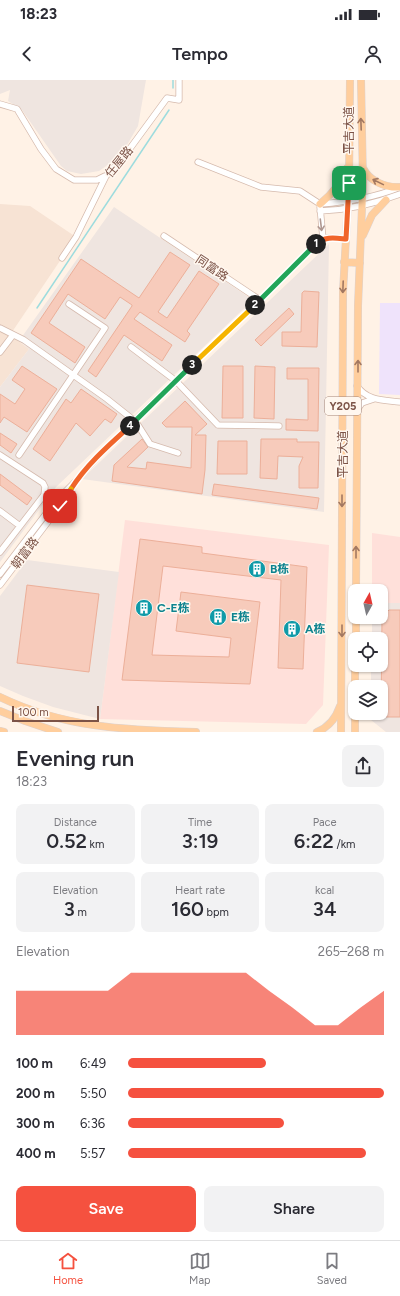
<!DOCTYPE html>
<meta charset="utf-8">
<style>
:root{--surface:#fff;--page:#f2f2f3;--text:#2b2b33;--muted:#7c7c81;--line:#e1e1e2;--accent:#f5513f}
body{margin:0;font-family:Figtree,"Noto Sans SC",sans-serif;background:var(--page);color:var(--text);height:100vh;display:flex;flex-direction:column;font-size:15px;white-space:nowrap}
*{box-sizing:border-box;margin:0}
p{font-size:13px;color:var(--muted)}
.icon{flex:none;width:22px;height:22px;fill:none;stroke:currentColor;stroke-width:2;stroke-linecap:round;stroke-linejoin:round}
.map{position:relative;height:652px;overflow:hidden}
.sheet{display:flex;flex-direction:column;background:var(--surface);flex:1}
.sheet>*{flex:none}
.needle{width:26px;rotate:8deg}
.buttons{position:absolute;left:348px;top:504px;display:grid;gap:8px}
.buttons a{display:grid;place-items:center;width:40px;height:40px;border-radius:8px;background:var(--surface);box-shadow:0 1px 3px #0004;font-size:20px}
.scale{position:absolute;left:12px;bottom:10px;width:87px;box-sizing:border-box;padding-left:4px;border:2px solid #7c5347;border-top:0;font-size:11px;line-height:14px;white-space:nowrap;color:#7c5347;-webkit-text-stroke:3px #fff7ef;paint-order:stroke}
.pin{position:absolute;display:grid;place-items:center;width:34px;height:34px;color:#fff;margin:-17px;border-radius:8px;box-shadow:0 2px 6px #0006}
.km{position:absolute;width:20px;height:20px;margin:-10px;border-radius:50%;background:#222;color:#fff;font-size:11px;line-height:20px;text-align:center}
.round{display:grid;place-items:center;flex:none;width:42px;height:42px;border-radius:8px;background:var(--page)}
.summary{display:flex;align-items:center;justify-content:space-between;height:68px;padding:0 16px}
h1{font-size:22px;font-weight:600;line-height:30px}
.figures{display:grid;grid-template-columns:repeat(3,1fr);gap:6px;height:68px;padding:4px 16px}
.figures div{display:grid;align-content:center;border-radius:8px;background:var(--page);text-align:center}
.figures b{font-size:20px;font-weight:600}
.figures small{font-size:11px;font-weight:400}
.figures p{font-size:11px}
.chart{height:112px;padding:8px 16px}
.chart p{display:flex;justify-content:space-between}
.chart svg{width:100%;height:72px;margin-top:4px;fill:var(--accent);opacity:.7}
.button{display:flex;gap:8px;margin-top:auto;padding:8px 16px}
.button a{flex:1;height:46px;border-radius:8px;background:var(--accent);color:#fff;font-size:16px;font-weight:600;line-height:46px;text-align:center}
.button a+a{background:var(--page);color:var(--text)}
ul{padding:0 16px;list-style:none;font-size:13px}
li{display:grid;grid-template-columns:64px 48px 1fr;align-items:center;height:30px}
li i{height:10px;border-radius:5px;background:var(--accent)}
.status{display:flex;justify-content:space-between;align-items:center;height:28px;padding:0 20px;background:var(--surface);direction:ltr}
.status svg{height:11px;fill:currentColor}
header{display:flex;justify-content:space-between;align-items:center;height:52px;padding:0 16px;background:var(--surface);font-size:18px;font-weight:600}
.tab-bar{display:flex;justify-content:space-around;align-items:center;height:56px;border-top:1px solid var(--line);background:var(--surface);font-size:11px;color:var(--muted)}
.tab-bar a{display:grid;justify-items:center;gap:2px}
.tab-bar .current{color:var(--accent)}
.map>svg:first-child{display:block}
.residential{fill:#f7e3d4}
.commercial{fill:#ffe0da}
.industrial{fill:#efe5e0}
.education{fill:#efe3fb}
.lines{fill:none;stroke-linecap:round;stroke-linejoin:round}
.stream{stroke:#9ddcde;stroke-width:1.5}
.building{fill:#f7cbbb;stroke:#ecaf99}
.minor-casing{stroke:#d5baad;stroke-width:7}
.major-casing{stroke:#ddd2cf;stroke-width:8}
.minor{stroke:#fff;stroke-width:5.5}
.major{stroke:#ffce9d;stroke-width:7}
.oneway{stroke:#a37861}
.oneway2{stroke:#b09891}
.split-1-casing{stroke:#fff;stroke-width:8}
.split-2-casing{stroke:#fff;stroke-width:8}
.split-3-casing{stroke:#fff;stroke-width:8}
.split-4-casing{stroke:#fff;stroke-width:8}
.split-5-casing{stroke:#fff;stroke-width:8}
.split-6-casing{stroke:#fff;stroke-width:8}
.split-1{stroke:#f0652b;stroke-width:5}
.split-2{stroke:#22a559;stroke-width:5}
.split-3{stroke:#f5b400;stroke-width:5}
.split-4{stroke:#22a559;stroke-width:5}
.split-5{stroke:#f0652b;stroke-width:5}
.split-6{stroke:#f5b400;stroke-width:5}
.labels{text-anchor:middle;stroke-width:3;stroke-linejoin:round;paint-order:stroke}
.shield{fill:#fff7ef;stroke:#a38479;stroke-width:1}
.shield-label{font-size:11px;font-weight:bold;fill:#7c5347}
.street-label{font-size:12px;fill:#7c5347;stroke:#fff7ef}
.culture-label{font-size:12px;font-weight:bold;fill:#0d838f;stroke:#fff7ef;text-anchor:start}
</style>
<div class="status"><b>18:23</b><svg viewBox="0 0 49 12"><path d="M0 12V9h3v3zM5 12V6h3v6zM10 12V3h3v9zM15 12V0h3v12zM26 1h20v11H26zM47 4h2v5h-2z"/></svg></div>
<header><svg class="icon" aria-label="back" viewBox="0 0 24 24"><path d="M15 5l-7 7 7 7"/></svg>Tempo<svg class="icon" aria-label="person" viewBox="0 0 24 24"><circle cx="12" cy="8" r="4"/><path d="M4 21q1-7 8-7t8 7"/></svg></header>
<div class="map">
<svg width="400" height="652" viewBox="0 0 400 652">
<rect width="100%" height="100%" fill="#fff2e6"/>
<!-- residential -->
<path class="residential" d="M0 124 30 126 76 157 10 255 29 269 0 307Z"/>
<!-- commercial -->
<path class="commercial" d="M125 440 329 465 323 625 306 644 100 639Z
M372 453 400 457V523H381V511H372Z"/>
<!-- industrial -->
<path class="industrial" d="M0 0H146L138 46 124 70 106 86 99 91 81 94 67 91 61 86 22 30 8 21 10 10 0 14Z
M114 127 253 220 56 407 0 482V307L29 269 19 261Z
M329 164 324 432 82 399Z
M27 480 119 492 100 639 53 627 23 616 0 606V516Z
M381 523H400V652H386L371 640V633H381V607H371V585H381V559H372V537H381Z"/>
<!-- education -->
<path class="education" d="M380 223H400V315L379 314Z"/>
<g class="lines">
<!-- stream -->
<path class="stream" d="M173 8V0
M37 228 169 30"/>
</g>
<!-- building -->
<path class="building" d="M170 172 190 185 158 232 167 238 199 191 219 204 187 251 190 254 185 262 140 232 134 239 172 265 162 281 124 255 96 297 88 291 132 226V225L120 217 105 239 68 214 49 243 85 267 75 283 31 253 81 179 139 218Z
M304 211 319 212 317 267 282 266V252H301L302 213Z
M289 228 294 234 261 266 255 260Z
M22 286 57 309 27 352 4 337 0 343V314L15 324 25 309 12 300Z
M223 286H243V338H222Z
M255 286 275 287 274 339 254 338Z
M287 288H319L318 351 286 350V339L308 340V299H287Z
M81 309 117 334 111 343 105 339 90 356 76 343 50 381 33 369 66 319 71 323Z
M185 321 207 344 195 355H206L205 390 202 414 112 401 114 385 142 359 148 367 127 387 146 389 147 382 191 388 192 347H166L162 343Z
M0 353 17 364 11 373 0 365Z
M261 359H297V362H319L318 408H299V386L303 377 278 376 277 399 260 398Z
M218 361H247V394H217Z
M0 394 32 418 27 425 0 405Z
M214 404 319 418 317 429 212 415Z
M140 459 202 467V473L307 487 303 589 278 588 281 500 163 486 152 575 229 577 231 558 176 551 181 512 260 522 250 604 122 600Z
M27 505 99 514 89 592 17 583Z
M389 530H400V637H381L382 537Z"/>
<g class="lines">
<defs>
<path id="minor" d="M0 24 17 29 41 69 56 89 74 100H97L105 96
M198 82 261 107 300 111 320 124
M320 124C346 122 373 118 398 108
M320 127 323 159
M320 131C347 130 374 124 400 114
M164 156 260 220
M62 178 76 157 106 96 123 78 167 18 179 20V0
M0 248 24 260 107 319 136 342 150 364 178 373
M131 267 176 301 218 345 279 346
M0 272 13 255
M357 306C367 321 384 320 400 322
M357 330 362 323 374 319
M0 375 43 403 45 407 44 415 0 472
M19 375 105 248 69 224
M0 431 20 446
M0 494 55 422 76 401 100 374 268 212 319 161C327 156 336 158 346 159
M0 505 60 426 73 406"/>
<path id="major" d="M363 88C369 101 386 108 400 107
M320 124C332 114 342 103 347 88
M363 155 372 135 386 120
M344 182 360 183
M356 511 358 226 363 102 361 0
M356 559V537
M355 607V585
M0 617C64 648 126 650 196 652
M0 631 25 641 58 652
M0 651 4 652
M317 652C329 647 336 638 340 626
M341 652 343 212 349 103 350 0
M355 652V630"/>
</defs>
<!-- minor casing -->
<use href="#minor" class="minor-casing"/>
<!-- major casing -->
<use href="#major" class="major-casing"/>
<!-- minor -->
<use href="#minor" class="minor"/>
<!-- major -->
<use href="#major" class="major"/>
</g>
<!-- one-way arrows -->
<defs><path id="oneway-shaft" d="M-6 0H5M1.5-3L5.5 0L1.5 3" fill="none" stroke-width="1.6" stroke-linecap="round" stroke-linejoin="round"/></defs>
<g class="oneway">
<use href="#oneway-shaft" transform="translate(361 44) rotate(-92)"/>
<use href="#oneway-shaft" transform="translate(378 102) rotate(-154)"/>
<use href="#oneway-shaft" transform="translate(343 207) rotate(92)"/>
<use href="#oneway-shaft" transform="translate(358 286) rotate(-90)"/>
<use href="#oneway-shaft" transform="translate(342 421) rotate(90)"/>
<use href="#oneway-shaft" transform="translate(356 472) rotate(-90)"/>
<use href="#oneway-shaft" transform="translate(342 551) rotate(90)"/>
</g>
<use class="oneway2" href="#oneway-shaft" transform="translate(321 145) rotate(83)"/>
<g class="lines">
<defs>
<path id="split-1" d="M316 164C325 156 335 158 346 159L349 103"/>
<path id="split-2" d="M255 225 316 164"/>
<path id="split-3" d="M192 285 255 225"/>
<path id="split-4" d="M130 346 192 285"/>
<path id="split-5" d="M71 409C86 385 109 365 130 346"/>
<path id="split-6" d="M60 426 71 409"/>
</defs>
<!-- split-1 casing -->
<use href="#split-1" class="split-1-casing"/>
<!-- split-2 casing -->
<use href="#split-2" class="split-2-casing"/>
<!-- split-3 casing -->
<use href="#split-3" class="split-3-casing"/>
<!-- split-4 casing -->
<use href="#split-4" class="split-4-casing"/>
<!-- split-5 casing -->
<use href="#split-5" class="split-5-casing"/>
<!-- split-6 casing -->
<use href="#split-6" class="split-6-casing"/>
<!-- split-1 -->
<use href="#split-1" class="split-1"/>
<!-- split-2 -->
<use href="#split-2" class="split-2"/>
<!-- split-3 -->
<use href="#split-3" class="split-3"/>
<!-- split-4 -->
<use href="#split-4" class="split-4"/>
<!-- split-5 -->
<use href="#split-5" class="split-5"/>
<!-- split-6 -->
<use href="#split-6" class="split-6"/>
</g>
<!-- icons -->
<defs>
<symbol id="building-disc" viewBox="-11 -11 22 22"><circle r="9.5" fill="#0f9aa8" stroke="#fff7ef"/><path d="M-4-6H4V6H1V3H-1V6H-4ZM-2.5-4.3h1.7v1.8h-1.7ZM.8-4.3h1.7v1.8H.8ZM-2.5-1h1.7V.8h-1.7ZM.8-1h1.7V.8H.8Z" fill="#fff"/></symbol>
</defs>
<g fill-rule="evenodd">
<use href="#building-disc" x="247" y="479" width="20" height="20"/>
<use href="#building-disc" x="134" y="518" width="20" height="20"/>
<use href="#building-disc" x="208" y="527" width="20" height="20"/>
<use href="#building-disc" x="282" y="539" width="20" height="20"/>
</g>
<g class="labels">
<!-- shield labels -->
<rect class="shield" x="325" y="317" width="36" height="18" rx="3"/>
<g class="shield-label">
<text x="343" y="330">Y205</text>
</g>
<!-- street labels -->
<g class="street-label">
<text transform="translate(349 50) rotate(-90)" y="4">平吉大道</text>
<text transform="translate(119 82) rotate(-51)" y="4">任屋路</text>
<text transform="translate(212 188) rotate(34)" y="4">同富路</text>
<text transform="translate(343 374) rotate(-90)" y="4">平吉大道</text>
<text transform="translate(25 473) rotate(-53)" y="4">朝富路</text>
</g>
<!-- culture labels -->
<g class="culture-label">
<text x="270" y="493">B栋</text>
<text x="157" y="532">C-E栋</text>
<text x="231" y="541">E栋</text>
<text x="305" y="553">A栋</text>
</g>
</g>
</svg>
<div class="buttons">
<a><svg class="needle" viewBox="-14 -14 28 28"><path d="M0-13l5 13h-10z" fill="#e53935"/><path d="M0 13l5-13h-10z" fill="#7c7c81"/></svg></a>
<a><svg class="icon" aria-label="locate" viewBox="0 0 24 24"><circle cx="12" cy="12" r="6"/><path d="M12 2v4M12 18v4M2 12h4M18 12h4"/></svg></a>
<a><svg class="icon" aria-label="layers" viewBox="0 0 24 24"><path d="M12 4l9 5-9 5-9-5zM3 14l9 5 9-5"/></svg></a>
</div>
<div class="scale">100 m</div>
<div class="pin" style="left:349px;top:103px;background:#1e9e55"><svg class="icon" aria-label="arrive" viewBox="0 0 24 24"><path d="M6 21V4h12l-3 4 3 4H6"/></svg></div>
<div class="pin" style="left:60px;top:426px;background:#d93025"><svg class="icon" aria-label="check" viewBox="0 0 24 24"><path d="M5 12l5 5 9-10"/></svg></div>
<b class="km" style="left:316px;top:164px">1</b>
<b class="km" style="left:255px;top:225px">2</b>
<b class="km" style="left:192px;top:285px">3</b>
<b class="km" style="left:130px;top:346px">4</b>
</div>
<section class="sheet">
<div class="summary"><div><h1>Evening run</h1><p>18:23</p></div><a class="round"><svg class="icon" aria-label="share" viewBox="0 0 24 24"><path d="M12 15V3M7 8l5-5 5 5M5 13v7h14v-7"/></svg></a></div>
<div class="figures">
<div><p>Distance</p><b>0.52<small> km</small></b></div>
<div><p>Time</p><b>3:19</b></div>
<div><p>Pace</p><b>6:22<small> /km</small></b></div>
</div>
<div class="figures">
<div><p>Elevation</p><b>3<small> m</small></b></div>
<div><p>Heart rate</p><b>160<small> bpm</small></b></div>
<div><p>kcal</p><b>34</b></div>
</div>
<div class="chart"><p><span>Elevation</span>265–268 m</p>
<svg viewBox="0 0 160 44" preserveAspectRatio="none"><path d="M0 44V17L10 17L20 17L30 17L40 17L50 6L60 6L70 6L80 6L90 6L100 6L110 17L120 27L130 38L140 38L150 27L160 17V44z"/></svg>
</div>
<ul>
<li><b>100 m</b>6:49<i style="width:54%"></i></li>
<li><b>200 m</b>5:50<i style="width:100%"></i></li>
<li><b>300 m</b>6:36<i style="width:61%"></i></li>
<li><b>400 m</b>5:57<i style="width:93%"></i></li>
</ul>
<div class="button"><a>Save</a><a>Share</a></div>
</section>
<nav class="tab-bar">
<a class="current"><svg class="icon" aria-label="home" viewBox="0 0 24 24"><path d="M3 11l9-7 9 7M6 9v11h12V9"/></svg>Home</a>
<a><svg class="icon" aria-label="map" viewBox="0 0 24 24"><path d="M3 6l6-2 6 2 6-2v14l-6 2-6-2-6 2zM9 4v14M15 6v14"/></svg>Map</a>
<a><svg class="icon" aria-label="saved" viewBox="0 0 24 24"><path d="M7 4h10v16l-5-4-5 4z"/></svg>Saved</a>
</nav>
